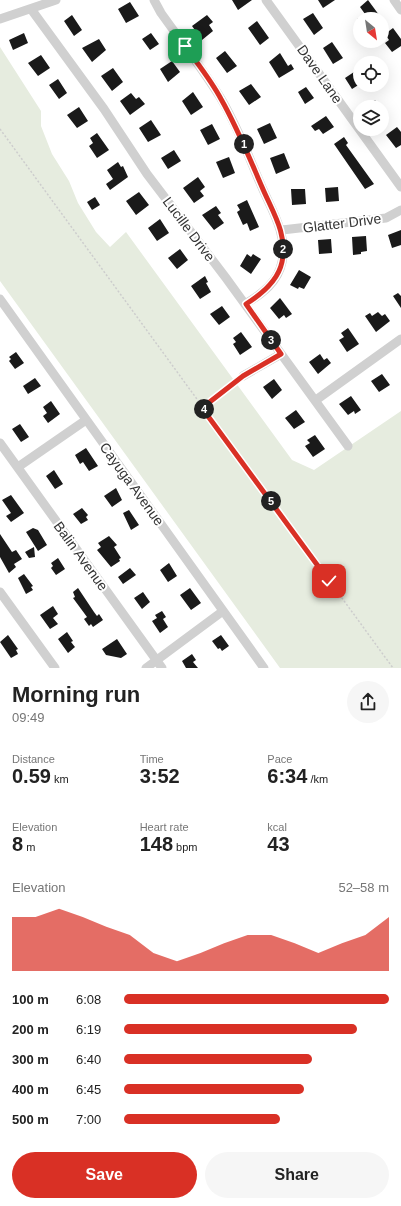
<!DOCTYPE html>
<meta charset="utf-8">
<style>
:root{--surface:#fff;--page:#f6f6f6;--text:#222;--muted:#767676;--accent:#d93025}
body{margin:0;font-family:Arial,sans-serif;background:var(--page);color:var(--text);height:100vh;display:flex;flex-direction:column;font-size:15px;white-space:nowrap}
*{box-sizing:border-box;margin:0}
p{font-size:13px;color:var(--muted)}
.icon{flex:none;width:22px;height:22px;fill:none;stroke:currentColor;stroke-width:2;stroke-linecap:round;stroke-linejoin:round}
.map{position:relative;height:668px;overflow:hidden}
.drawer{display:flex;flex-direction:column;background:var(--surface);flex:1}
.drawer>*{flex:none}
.needle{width:26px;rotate:150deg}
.buttons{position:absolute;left:353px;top:12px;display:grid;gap:8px}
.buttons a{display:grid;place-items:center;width:36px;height:36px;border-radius:50%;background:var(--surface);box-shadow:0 4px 16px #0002;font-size:20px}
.pin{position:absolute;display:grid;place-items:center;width:34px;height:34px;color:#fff;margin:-17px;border-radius:8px;box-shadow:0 2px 6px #0006}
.km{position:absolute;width:20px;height:20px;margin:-10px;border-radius:50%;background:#222;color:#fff;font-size:11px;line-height:20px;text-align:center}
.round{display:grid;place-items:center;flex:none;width:42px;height:42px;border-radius:21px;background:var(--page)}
.overview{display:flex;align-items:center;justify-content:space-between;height:68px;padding:0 12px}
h1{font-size:22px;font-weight:800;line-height:30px}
.metrics{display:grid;grid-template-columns:repeat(3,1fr);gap:6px;height:68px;padding:4px 12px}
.metrics div{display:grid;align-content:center}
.metrics b{font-size:20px;font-weight:800}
.metrics small{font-size:11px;font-weight:400}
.metrics p{font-size:11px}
.chart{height:112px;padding:8px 12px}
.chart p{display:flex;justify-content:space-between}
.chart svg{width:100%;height:72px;margin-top:4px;fill:var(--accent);opacity:.7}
.button{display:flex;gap:8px;margin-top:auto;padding:8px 12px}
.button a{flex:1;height:46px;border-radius:24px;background:var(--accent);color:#fff;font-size:16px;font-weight:800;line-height:46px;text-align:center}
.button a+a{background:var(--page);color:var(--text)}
ul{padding:0 12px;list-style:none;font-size:13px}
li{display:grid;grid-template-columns:64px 48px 1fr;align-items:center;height:30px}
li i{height:10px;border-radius:5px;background:var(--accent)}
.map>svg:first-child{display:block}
.green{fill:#e6ecdf}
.building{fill:#1a1a1a}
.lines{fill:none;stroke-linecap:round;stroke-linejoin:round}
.path{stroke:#cdcdcd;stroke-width:1.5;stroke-dasharray:2 2;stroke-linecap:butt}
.minor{stroke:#d0d0d0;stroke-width:9}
.route-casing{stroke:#fff;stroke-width:8}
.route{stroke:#d93025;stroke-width:5}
.labels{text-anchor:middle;stroke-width:4;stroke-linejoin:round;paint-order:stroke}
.street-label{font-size:14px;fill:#333;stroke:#fff}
</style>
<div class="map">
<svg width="401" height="668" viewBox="0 0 401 668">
<rect width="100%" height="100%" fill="#fff"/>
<!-- green -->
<path class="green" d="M0 47 41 111V126L52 154 69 181 78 203 96 232 110 247 126 232 292 460 314 470 401 411V668H280L0 281Z"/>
<!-- building -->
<path class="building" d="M232 0H252L238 10Z
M318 0H335L323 8Z
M368 0 382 19H357L365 14 360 7Z
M130 2 139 16 126 23 118 9Z
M313 13 323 28 314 35 303 19Z
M72 15 82 30 74 36 64 21Z
M207 15 213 22 209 25 213 31 202 40 192 26Z
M257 21 269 38 260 45 248 28Z
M393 28 401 39V46L392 52 385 43 389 40 385 34Z
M24 33 28 43 13 50 9 40Z
M151 33 159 44 150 50 142 39Z
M99 39 106 50 92 62 82 48Z
M332 42 343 58 333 64 323 48Z
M225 51 237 66 227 73 216 58Z
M280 53 288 66 291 64 294 69 279 78 269 62Z
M41 55 50 68 38 76 28 63Z
M172 61 180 72 168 82 160 69Z
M113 68 123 82 112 91 101 76Z
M357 70 360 74V84L352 89 345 78Z
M58 79 67 93 59 99 49 85Z
M251 84 261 97 249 105 239 91Z
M306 87 314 98 305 104 298 92Z
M193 92 203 107 191 115 182 101Z
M131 93 136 99 139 97 145 104 130 115 120 101Z
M375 100 380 107H364Z
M79 107 88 121 77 128 67 115Z
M326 116 334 127 323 134 319 129 315 131 311 126Z
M151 120 161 135 148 142 139 128Z
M270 123 277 138 264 144 257 129Z
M212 124 220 139 208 145 200 130Z
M397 127 401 132V145L396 148 386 135Z
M97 133 109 150 97 158 89 146 93 143 90 138Z
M344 137 348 143 346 145 374 184 365 189 334 144Z
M174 150 181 161 168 169 161 158Z
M284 153 290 168 276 174 270 158Z
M229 157 235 173 223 178 216 162Z
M118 162 121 167 123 166 128 177 110 190 106 184 113 179 107 170Z
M198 177 205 187 200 191 204 196 194 203 183 188Z
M338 187 339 201 326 202 325 188Z
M291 189H305L306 204 292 205Z
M139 192 149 205 136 215 126 201Z
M95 197 100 205 92 210 87 202Z
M247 200 259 227 250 231 247 223 243 225 237 212 240 210 237 205Z
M216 206 221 213 218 215 224 223 214 230 202 215Z
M160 219 169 233 157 241 148 228Z
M401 230V245L392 248 388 235Z
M366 236 367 251 361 252V254L353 255 352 237Z
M331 239 332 253 319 254 318 240Z
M180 249 188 260 177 269 168 258Z
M247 254 251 257 253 254 261 259 251 274 240 266Z
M299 270 311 277 304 289 299 287 298 289 290 285Z
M205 276 208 282 206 283 211 292 200 299 191 286Z
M398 293 401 296V308L393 296Z
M280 298 292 314 286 318 284 315 279 319 270 308Z
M222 306 230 317 219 325 210 314Z
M378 312 382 316 385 314 390 321 376 332 365 316 370 313 372 316Z
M348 328 359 344 347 352 339 340 344 337 341 333Z
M241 332 252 347 240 355 233 344 236 342 233 338Z
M16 352 24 363 15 369 9 361 11 359 9 357Z
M320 354 324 360 327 358 331 363 318 374 309 362Z
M382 374 390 385 379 392 371 381Z
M35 378 41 386 28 394 23 386Z
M274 379 282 390 272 399 263 387Z
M351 396 361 410 355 414 354 411 348 415 339 404Z
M51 401 60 414 48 423 43 416 47 413 43 407Z
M296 410 305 422 294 429 285 418Z
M20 424 29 437 21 442 12 429Z
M315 435 325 449 313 457 305 446 310 443 307 440Z
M86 448 98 466 89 471 83 462 80 464 75 455Z
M54 470 63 484 55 489 46 476Z
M116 488 122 500 112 507 104 496Z
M11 495 24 513 11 522 6 516 11 513 2 500Z
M82 508 88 515 86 517 88 520 81 524 73 514Z
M129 510 139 525 131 530 123 513Z
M33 528 38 530 47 545 38 551 26 532Z
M0 534 12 552 16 550 22 559 14 564 16 567 9 573 0 557Z
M109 536 117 545 114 547 121 558 119 559 120 561 111 567 97 550 101 547 98 543Z
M34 547 35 557 29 558 25 552Z
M58 558 65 569 56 575 51 568 53 566 51 563Z
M169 563 177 576 168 582 160 570Z
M130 568 136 575 123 584 118 577Z
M24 574 33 586 31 587 33 590 26 594 18 578Z
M78 588 94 612 97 616 99 614 103 620 93 627 91 624 89 626 84 619 87 617 73 598 75 597 73 592Z
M190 588 201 603 191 610 180 595Z
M143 592 150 602 142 609 134 598Z
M53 606 58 614 53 618 58 624 50 629 40 615Z
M162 611 166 617 163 619 168 627 160 633 152 621 157 618 155 615Z
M67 632 73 641 71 642 75 647 68 653 58 639Z
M8 635 18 649 16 650 18 654 11 658 0 642Z
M221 635 229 646 222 651 220 648 218 649 212 641Z
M117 639 127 654 121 658 106 655 102 649Z
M192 654 196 660 193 662 198 668H186L182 661Z"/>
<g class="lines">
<!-- path -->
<path class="path" d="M0 129 393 668
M202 408 237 381"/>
<!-- minor -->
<path class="minor" d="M154 0 161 13C181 41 202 68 220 97 237 125 248 155 261 185 271 209 288 234 282 262 278 282 262 294 245 304
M266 0 401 187
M394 0 401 10
M31 9 104 109 147 174 226 278 348 446
M0 19 56 0
M282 230 386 218 401 210
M0 299 264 668
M243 376 281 354
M316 400 401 339
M0 443 162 668
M18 467 86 420
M0 592 55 668
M146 668 223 611"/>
</g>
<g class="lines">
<defs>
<path id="route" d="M185 46C197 63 211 80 221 99 237 127 249 157 262 187 272 211 288 234 282 262 278 281 262 294 246 304L281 354 243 376 202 408 329 581"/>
</defs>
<!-- route casing -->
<use href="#route" class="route-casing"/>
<!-- route -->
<use href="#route" class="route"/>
</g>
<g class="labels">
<!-- street labels -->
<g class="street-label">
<text transform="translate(320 74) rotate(55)" y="5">Dave Lane</text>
<text transform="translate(342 223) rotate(-7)" y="5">Glatter Drive</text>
<text transform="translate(189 229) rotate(53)" y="5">Lucille Drive</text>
<text transform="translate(132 484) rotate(54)" y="5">Cayuga Avenue</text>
<text transform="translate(81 556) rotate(54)" y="5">Balin Avenue</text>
</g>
</g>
</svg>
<div class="buttons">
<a><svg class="needle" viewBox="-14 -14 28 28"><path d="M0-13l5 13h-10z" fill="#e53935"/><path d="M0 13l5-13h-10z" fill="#767676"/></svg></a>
<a><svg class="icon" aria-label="locate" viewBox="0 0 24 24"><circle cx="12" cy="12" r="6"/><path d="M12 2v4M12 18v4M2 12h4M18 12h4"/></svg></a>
<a><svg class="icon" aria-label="layers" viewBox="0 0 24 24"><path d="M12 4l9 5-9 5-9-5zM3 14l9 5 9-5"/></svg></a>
</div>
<div class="pin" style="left:185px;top:46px;background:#1e9e55"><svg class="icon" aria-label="arrive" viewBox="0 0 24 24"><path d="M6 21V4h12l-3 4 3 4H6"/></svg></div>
<div class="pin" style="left:329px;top:581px;background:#d93025"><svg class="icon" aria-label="check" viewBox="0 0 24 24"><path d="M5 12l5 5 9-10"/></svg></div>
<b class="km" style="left:244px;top:144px">1</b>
<b class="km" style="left:283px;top:249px">2</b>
<b class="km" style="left:271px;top:340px">3</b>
<b class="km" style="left:204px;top:409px">4</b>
<b class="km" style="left:271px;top:501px">5</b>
</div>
<section class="drawer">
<div class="overview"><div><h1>Morning run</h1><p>09:49</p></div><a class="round"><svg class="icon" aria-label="share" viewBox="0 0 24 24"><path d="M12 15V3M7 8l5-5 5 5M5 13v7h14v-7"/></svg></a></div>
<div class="metrics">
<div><p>Distance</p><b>0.59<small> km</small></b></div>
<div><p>Time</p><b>3:52</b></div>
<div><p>Pace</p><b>6:34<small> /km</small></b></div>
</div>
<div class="metrics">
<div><p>Elevation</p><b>8<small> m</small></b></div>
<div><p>Heart rate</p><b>148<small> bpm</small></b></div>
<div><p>kcal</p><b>43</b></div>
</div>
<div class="chart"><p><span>Elevation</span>52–58 m</p>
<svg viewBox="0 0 160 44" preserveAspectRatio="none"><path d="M0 44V11L10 11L20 6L30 11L40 17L50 22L60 33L70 38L80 33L90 27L100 22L110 22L120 27L130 33L140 27L150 22L160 11V44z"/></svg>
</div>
<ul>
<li><b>100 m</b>6:08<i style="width:100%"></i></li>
<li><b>200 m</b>6:19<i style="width:88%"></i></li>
<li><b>300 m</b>6:40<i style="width:71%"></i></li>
<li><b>400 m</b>6:45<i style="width:68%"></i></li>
<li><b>500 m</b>7:00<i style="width:59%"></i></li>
</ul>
<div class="button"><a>Save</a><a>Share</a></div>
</section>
